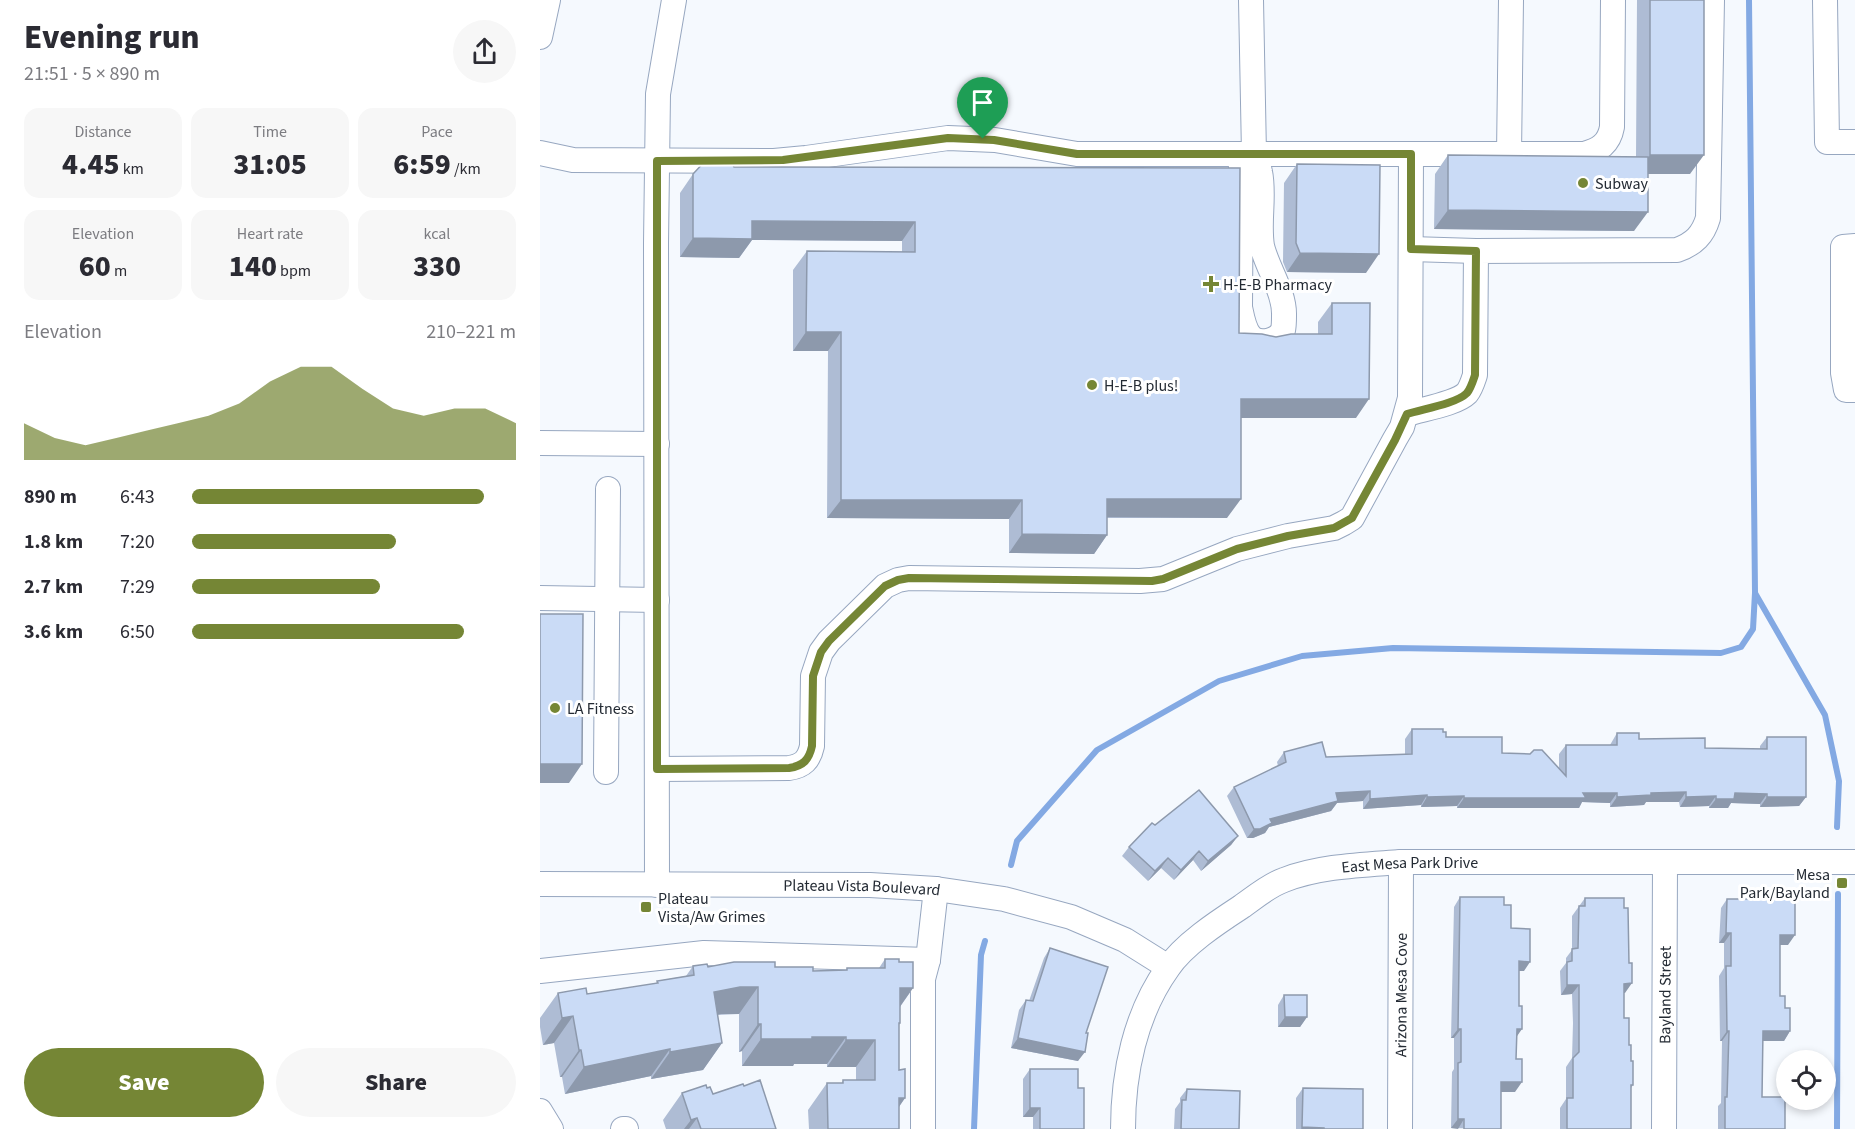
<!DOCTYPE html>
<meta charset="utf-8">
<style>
:root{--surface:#fff;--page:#f7f7f7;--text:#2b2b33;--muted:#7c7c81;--accent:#758635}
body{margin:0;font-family:"Source Sans 3",sans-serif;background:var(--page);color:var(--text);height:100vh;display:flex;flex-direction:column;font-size:22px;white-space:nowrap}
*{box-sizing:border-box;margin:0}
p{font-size:20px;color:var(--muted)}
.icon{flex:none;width:33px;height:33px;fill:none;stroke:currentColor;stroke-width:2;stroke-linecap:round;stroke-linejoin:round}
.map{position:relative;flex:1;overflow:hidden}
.side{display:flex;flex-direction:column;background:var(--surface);width:540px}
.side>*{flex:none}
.buttons{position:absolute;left:1236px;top:1050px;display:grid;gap:12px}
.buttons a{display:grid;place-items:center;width:60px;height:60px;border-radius:50%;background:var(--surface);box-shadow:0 3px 9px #0003;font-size:30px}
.pin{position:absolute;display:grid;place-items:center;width:51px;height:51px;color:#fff;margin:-62px -26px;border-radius:50% 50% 50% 0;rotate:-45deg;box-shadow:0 0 6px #0007}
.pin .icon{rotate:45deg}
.round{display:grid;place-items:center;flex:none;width:63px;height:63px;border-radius:32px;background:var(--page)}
.summary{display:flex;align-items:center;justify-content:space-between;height:102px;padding:0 24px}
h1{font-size:33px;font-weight:800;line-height:45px}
.metrics{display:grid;grid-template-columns:repeat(3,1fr);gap:9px;height:102px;padding:6px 24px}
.metrics div{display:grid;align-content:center;border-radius:15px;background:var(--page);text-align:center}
.metrics b{font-size:30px;font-weight:800}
.metrics small{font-size:16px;font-weight:400}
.metrics p{font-size:16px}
.chart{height:168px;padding:12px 24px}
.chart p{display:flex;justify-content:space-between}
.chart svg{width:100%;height:108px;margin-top:6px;fill:var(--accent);opacity:.7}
.primary-button{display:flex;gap:12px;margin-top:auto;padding:12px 24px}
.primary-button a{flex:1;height:69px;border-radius:36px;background:var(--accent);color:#fff;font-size:24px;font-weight:800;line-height:69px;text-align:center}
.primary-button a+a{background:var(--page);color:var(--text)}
ul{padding:0 24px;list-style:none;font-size:20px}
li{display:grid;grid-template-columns:96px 72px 1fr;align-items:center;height:45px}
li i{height:15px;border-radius:8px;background:var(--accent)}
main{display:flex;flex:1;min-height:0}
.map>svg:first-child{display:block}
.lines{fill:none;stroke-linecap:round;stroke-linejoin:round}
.stream{stroke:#83a9e3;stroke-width:6}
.minor-casing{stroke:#97a7c0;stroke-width:26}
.minor{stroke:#fff;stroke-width:24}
.wall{fill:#aebcd4}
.shaded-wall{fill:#8d99ac}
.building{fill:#cadbf6;stroke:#8d99ac;stroke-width:1.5}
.route-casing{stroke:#fff;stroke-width:12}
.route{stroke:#758635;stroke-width:8}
.poi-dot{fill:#758635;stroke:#fff;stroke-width:2}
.labels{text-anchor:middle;stroke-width:6;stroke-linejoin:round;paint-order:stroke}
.poi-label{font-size:16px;fill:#232a33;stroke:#fff;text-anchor:start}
.street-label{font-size:16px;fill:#232a33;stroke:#fff}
</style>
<main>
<section class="side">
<div class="summary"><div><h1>Evening run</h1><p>21:51 · 5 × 890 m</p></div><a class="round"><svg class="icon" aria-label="share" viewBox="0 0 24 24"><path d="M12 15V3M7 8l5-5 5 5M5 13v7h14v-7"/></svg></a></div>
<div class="metrics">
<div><p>Distance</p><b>4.45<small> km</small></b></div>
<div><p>Time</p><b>31:05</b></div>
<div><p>Pace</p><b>6:59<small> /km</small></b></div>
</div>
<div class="metrics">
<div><p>Elevation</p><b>60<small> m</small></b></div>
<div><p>Heart rate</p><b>140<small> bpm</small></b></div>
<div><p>kcal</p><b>330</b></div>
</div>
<div class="chart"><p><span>Elevation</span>210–221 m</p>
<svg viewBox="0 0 160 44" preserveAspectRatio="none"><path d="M0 44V29L10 35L20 38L30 35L40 32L50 29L60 26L70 21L80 12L90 6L100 6L110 15L120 23L130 26L140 23L150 23L160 29V44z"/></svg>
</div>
<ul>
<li><b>890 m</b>6:43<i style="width:90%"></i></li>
<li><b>1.8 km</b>7:20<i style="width:63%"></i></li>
<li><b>2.7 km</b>7:29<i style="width:58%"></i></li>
<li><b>3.6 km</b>6:50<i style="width:84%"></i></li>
</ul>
<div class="primary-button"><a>Save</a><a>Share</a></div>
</section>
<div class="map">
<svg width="1315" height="1129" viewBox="0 0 1315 1129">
<rect width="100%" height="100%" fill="#f5f9fe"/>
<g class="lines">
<!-- stream -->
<path class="stream" d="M1209 0 1215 593 1285 715 1299 781 1297 827
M471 865 477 841 557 750 679 681 762 656 853 648 1181 653 1201 647 1213 629 1215 593
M434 1129 441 955 445 941
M1297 1129 1298 894"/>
<defs>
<g id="minor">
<path d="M1285 0 1287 142H1315"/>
<path d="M0 37 8 0"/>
<path d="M0 153 33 160 234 161 266 158 408 138 455 140 537 154H1044C1059 150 1069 144 1072 127L1073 0"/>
<path d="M701 154 700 307C702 317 704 330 711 337 720 345 738 341 743 330 744 326 744 320 744 316 745 292 727 268 722 246 718 221 725 196 720 172 719 166 716 160 714 154L711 0"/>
<path d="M969 154 971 0"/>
<path d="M1315 246 1303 247V373L1306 390H1315"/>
<path d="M871 249 936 251"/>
<path d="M867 414C882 409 916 404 927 393 931 388 933 381 935 375L936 251 1137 250C1154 244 1163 235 1168 218L1172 0"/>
<path d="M0 443 117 444"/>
<path d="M0 598 117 600"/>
<path d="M117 769 249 768C263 766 269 760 272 746L273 676 281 652 289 641 345 586 358 580 369 578 600 581 623 579 697 549 748 536 794 528 804 523 812 518 855 439 862 427 870 398 871 155"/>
<path d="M66 772 68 489"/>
<path id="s1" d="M0 884 330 885 396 889 464 899 531 917 585 940 628 967"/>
<path d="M117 885 116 243 118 94 134 0"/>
<path d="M0 971 164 953 388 960"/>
<path d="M0 1111 11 1129"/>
<path d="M83 1129H86"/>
<path d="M383 1129V979L388 960 396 889"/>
<path id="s2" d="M583 1129C583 1073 595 1014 628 968 643 945 678 922 701 907 714 898 729 885 744 880 780 866 822 865 861 862H1315"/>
<path id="s3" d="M860 1129 861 862"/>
<path id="s4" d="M1124 1129 1125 863"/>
</g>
</defs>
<!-- minor casing -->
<use href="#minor" class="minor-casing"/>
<!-- minor -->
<use href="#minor" class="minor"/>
</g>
<!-- wall -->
<path class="wall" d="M1097 0H1164L1150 174H1108L1094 231 894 229 895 174 908 155 1096 157Z
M757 164 826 273 747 272 743 262 744 183Z
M194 167 700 168 699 333 736 337 778 334V322L792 303 816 418H701L687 518H567V535L554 554 469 553V519L287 518 288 351H253V270L267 251 362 252V241L212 240 199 258 140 257V193L153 174Z
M872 729 903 732 906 737 1019 768V754L1026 745H1070L1077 733 1099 739 1165 748 1220 749V746L1227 737 1266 797 1259 806 1220 807V804L1191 803 1188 808H1169V806L1140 807 1139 802H1106L1104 805 1070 807V803L1042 802 1039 808H917V806L881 807V805L823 809V801L797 803 791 811 729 827 725 833 713 838H707L687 796 694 787 738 766 737 762 744 752 786 757 865 754V739Z
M615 825 698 836 691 845 661 871 653 860 634 880 621 868 608 881 582 856 589 847Z
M920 897 971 928 984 971H979L975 1092H961V1129L911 1128 912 1072 914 1069V1038H911L914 907Z
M1045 898 1085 993H1084V1018L1089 1045 1093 1085 1091 1088V1129H1020V1108L1026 1099V1067L1032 1058 1033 1023 1032 994 1021 995 1020 971 1026 963V958L1032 950V916Z
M1187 899 1248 945H1240V996L1245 1008 1250 1031 1244 1041H1223L1222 1097 1245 1129H1178V1106L1181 1103 1182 1041H1180L1179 976 1184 968V943H1179L1181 908Z
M510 948 546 1033 538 1061 471 1048 479 1010 486 1000 489 1001 504 958Z
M345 959 359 962 373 988 360 1007V1023L359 1025V1070L365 1098 359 1107V1129H269L268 1110 287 1083H302L303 1080H316V1067H287V1064H254L253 1066H202V1051L199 1052V1014L177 1015 182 1043 163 1070 111 1079V1076L25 1094 22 1077H20L14 1043 3 1045 0 1027V1018L18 993 47 994 116 984 117 981 146 976 153 966 235 967 273 971 306 970 307 968H339Z
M744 995 767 1017 760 1027H738V1005Z
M490 1069 538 1088 544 1129H493V1117H483V1079Z
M167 1088 173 1094 236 1129H126L123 1120 142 1093Z
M763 1088 823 1129H756V1098Z
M647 1089 699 1129H634L635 1109 640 1102V1098Z"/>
<!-- shaded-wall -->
<path class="shaded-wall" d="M1110 155H1164L1150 174H1096Z
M908 210 1108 212 1094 231 894 229Z
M212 221 375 222 362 241 212 240 199 258 140 257 153 238Z
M760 253 839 254 826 273 747 272Z
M266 332H301L288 351H253Z
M701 399H829L816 418H688Z
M567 499H701L687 518 554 517Z
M301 500H482L469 519 287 518Z
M482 534 567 535 554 554 469 553Z
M0 764H42L29 783H0Z
M830 791 823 801 797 803 791 811 729 827 725 833 713 838H707L714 829 730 819 796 793Z
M1146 792 1139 802H1106L1104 805 1070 807 1077 797 1111 793Z
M1043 793H1077L1070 803 1042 802 1039 808H917L924 798Z
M1195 793 1227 794 1220 804 1191 803 1188 808H1169L1176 799Z
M887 795 881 805 823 809 830 799Z
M924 796 917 806 881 807 887 797Z
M1176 796 1169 806 1140 807 1146 797Z
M1227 797H1266L1259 806 1220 807Z
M698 836 691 845 661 871 668 861Z
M659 851 653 860 634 880 641 870Z
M628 858 621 868 608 881 615 871Z
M1186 933H1191L1184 943H1179Z
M1240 935H1255L1248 945H1233Z
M979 961 990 962 984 971H972Z
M1092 983 1085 993H1077L1084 984Z
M1027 985H1039L1032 994 1021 995Z
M200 987H218L199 1014H181L155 1019 174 992Z
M360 988H373L354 1015Z
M33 1016 14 1043 3 1045 22 1018Z
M745 1017H767L760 1027H738Z
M218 1024H221L202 1051 199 1052Z
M918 1029H921L914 1038H911Z
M977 1029H982L975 1039Z
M1187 1031H1189L1182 1041H1180Z
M1223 1031H1250L1244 1041H1216Z
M272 1037H306L287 1064H254L253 1066H202L221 1039Z
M478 1038 545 1052 538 1061 471 1048Z
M306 1040H335L316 1067H287Z
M182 1043 163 1070 111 1079 130 1052Z
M130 1049 111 1076 25 1094 44 1067Z
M39 1050H41L22 1077H20Z
M961 1082H982L975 1092H954Z
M359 1098H365L346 1125Z
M490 1108H500L493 1117H483Z
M157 1118 149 1129H144L151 1120Z
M918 1119H924L918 1129 911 1128Z
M762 1127 784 1128 783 1129H761Z"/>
<!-- building -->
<path class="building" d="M1110 0H1164V155H1110Z
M908 155 1108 157V212L908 210Z
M167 159 191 161 194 167 700 168 699 333 722 334 736 337 751 334H792V303H830L829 399H701V499H567V535L482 534V500H301V332H266L267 251 375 252V222L212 221V239L153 238V174Z
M757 164 840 165 839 254 760 253 756 243Z
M0 614H43L42 764H0Z
M872 729H903V732H906V737H962V753L990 754 994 750H1002L1026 776V745H1077V733H1099V739L1165 738V748L1227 749V737H1266V797H1227V794L1195 793 1194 799H1176V796L1146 797V792L1111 793V795L1077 797V793H1043L1046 798H924V796L887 797V795L830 799V791L796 793 798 801 730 819 732 823 720 829H714L694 787 746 762 744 752 782 742 786 757 872 754Z
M659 790 698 836 668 861 659 851 641 870 628 858 615 871 589 847 612 823 615 825Z
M920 897H964V905H971V928L990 929V962L979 961V1006H982V1029H977L976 1059H982V1082H961V1129H924V1119H918V1063L921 1062V1029H918Z
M1045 898H1084V908H1088L1089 963H1092V983L1084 984V1018H1089V1045H1091V1061H1093V1085H1091V1129H1027V1098H1033V1058L1039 1052V985H1027V962L1032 961V949L1038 948 1039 906H1045Z
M1187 899H1255V935H1240V996H1245V1008H1250V1031H1223L1222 1097H1245V1129H1185V1097H1187L1189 1031H1187L1186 966H1191V933H1186Z
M510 948 568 967 546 1033H548L545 1052 478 1038 486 1000 493 1001Z
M345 959H359V962H373V988H360V1023H359V1070L365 1069V1098H359V1129H288L287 1083H303V1080H335V1040H306V1037H272V1039H221V1024H218V987H200L174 992 182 1043 130 1052V1049L44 1067 41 1050H39L33 1016 22 1018 18 993 46 988 47 994 118 983 117 981 154 975 153 966 167 964 168 967 194 962H235V967H273V971L307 970V968H345Z
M744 995H767V1017H745Z
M490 1069H538V1088H544V1129H500V1108H490Z
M220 1080 236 1129H161L157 1118 151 1120 142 1093 166 1085 167 1088 170 1087 173 1094 203 1084 204 1086Z
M763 1088 823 1089V1129H784V1128L762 1127Z
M647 1089 700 1091 699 1129H641L642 1100H646Z"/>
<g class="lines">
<defs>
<path id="route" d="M408 138 454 140 537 154H871V249L936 251 935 375C933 381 931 388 927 393 916 404 882 409 867 414L855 440 812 518 794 528 748 536 697 549 623 579 612 581 369 578 358 580 345 586 289 641 281 652 273 676 272 746C269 760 263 766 249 768L117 769V161L243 160Z"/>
</defs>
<!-- route casing -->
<use href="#route" class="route-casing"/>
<!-- route -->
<use href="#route" class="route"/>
</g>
<!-- markers -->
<g class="poi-dot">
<circle cx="1043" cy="183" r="6"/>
<path d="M668 275h6v6h6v6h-6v6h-6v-6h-6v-6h6z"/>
<circle cx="552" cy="385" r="6"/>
<circle cx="15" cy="708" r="6"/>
<rect x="1296" y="877" width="12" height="12" rx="3"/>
<rect x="100" y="901" width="12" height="12" rx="3"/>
</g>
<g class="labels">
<!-- poi labels -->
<g class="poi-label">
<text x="1055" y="189">Subway</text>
<text x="683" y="290">H-E-B Pharmacy</text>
<text x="564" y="391">H-E-B plus!</text>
<text x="27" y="714">LA Fitness</text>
<text x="1290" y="880" text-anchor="end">Mesa<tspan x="1290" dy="18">Park/Bayland</tspan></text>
<text x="118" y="904">Plateau<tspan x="118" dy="18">Vista/Aw Grimes</tspan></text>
</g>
<!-- street labels -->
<g class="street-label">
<text dy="6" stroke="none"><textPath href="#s2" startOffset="444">East Mesa Park Drive</textPath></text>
<text dy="6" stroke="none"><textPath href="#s1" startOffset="322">Plateau Vista Boulevard</textPath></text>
<text dy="6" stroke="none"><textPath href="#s3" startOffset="134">Arizona Mesa Cove</textPath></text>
<text dy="6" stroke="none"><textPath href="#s4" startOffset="134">Bayland Street</textPath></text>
</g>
</g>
</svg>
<div class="buttons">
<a><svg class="icon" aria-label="locate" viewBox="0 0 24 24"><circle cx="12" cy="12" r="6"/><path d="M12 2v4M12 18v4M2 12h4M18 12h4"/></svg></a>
</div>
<div class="pin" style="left:443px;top:139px;background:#1e9e55"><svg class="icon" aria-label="arrive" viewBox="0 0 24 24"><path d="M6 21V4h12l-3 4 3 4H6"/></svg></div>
</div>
</main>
